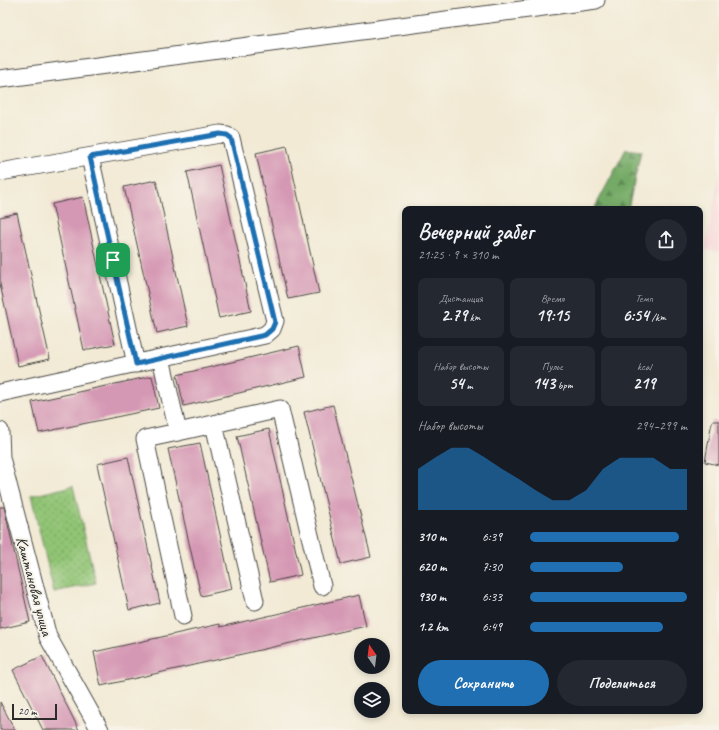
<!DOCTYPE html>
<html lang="ru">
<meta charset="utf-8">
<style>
:root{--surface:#171b24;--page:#242831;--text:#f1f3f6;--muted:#9ea1a6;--accent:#1f6fb2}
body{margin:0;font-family:Caveat,sans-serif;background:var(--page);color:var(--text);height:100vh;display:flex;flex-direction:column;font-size:15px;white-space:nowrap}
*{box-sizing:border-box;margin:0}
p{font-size:13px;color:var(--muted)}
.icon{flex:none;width:22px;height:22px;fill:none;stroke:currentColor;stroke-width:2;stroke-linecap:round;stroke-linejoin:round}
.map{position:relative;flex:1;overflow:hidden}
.drawer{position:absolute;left:402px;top:206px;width:301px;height:508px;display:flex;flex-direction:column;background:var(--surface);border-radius:8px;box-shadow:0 2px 6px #0003}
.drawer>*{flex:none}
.needle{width:26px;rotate:346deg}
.fabs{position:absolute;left:354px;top:638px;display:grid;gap:8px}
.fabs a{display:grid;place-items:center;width:36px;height:36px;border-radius:50%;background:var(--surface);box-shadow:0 2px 6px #0003;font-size:20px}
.scale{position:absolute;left:12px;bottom:10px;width:45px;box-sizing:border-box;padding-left:4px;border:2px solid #2b2b2b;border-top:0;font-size:11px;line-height:14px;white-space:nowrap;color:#2b2b2b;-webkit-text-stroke:3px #f7f3e8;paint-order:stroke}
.pin{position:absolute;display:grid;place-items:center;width:34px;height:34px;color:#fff;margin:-17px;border-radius:8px;box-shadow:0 2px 6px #0006}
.round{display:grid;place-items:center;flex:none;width:42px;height:42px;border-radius:21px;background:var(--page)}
.head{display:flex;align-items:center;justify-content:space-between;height:68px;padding:0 16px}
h1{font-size:22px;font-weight:600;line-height:30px}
.stats{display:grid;grid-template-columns:repeat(3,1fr);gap:6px;height:68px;padding:4px 16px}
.stats div{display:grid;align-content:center;border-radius:8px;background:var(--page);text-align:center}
.stats b{font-size:17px;font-weight:600}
.stats small{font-size:11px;font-weight:400}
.stats p{font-size:11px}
.chart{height:112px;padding:8px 16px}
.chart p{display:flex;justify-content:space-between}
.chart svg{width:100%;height:72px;margin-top:4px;fill:var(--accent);opacity:.7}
.primary-button{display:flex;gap:8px;margin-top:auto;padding:8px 16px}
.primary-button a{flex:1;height:46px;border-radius:24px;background:var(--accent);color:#fff;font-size:16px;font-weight:600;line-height:46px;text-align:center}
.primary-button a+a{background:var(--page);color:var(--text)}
ul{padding:0 16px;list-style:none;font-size:13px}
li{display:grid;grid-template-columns:64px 48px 1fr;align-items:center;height:30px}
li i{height:10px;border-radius:5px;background:var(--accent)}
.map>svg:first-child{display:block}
.built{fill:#f7cfd4}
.forest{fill:url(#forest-firs);stroke:#506a48}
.park{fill:url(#park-dots);stroke:#5e7850}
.building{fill:#d598b4}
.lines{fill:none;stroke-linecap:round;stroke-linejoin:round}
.minor-casing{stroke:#494844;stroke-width:19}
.minor{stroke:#fff;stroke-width:17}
.route-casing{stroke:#fff;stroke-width:8}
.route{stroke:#1f6fb2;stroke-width:5}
.labels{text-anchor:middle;stroke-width:4;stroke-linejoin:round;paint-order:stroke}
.street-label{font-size:16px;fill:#2b2b2b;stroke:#f7f3e8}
</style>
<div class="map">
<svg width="719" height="730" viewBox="0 0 719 730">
<defs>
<pattern id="forest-firs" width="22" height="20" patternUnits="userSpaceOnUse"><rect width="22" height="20" fill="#74aa66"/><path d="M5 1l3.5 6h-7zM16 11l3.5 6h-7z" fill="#5f8b54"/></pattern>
<pattern id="park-dots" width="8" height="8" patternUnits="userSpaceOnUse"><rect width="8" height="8" fill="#91c475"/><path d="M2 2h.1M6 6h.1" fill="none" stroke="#779f60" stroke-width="1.8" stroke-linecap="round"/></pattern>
</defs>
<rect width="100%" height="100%" fill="#f7f3e8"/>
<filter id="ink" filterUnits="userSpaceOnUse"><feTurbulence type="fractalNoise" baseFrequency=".025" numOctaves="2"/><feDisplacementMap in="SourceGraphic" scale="8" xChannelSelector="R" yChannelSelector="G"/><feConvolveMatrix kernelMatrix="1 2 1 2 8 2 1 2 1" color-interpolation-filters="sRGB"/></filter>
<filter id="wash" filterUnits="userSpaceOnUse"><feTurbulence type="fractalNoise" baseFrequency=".012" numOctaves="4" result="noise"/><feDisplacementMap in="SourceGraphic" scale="16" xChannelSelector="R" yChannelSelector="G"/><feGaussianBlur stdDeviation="0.9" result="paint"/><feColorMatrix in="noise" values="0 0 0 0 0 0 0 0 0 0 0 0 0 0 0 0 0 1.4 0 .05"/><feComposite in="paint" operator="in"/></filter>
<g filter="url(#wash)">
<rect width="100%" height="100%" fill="#f2ead5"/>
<!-- built -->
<path class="built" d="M719 174V252L705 250Z"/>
<!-- forest -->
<path class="forest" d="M626 149 641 151 628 209H594Z"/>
<!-- park -->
<path class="park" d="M73 486 96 583 54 592 31 496Z"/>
<g id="blocks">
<!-- building -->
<path class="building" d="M287 146 319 293 288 299 256 153Z
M219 165 251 311 219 318 187 172Z
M156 180 188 326 157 333 124 187Z
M83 197 115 344 84 350 52 204Z
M17 213 50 359 18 366 0 284V217Z
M299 346 306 377 184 406 177 375Z
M152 376 159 408 39 433 32 402Z
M333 405 371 557 341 564 304 412Z
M712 421H719V465L705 462Z
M269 429 301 575 270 582 237 436Z
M200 443 232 589 201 596 168 449Z
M128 457 160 603 129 610 97 464Z
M0 507H4L30 622 0 629Z
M359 595 366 626 101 686 94 652 220 624V627Z
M42 656 79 730H43L13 670Z
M0 702 15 730H0Z"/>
</g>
</g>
<g filter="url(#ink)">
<use href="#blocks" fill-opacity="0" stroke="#494844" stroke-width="1"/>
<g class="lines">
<defs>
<path id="minor" d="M0 79 596 0
M90 157 136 364
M0 172 220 134 227 135 231 138 275 321 272 329 265 335 0 393
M161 358 178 432 145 439 183 616
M214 424 255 601
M0 431 1 458 48 637 100 730
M178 432 280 409 322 586"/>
</defs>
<!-- minor casing -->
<use href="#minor" class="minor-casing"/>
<!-- minor -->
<use href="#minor" class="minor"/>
</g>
</g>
<g class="lines" filter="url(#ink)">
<defs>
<path id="route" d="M220 134 227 135 231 138 275 322 272 329 265 335 136 364 90 157Z"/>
</defs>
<!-- route casing -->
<use href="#route" class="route-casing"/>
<!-- route -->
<use href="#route" class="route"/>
</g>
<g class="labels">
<!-- street labels -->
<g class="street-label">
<text transform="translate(35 586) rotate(75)" y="6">Каштановая улица</text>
</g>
</g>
</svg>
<div class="fabs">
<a><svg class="needle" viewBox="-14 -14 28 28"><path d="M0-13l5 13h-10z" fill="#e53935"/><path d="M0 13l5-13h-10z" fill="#9ea1a6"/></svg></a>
<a><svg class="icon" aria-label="layers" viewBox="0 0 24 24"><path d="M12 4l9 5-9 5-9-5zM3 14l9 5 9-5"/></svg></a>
</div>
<div class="scale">20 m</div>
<div class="pin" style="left:113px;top:260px;background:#1e9e55"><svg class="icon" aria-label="arrive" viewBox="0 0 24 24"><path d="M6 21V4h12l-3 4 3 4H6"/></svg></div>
<section class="drawer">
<div class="head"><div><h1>Вечерний забег</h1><p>21:25 · 9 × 310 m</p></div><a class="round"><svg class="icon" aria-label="share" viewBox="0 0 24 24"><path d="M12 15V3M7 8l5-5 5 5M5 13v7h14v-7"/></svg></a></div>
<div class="stats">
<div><p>Дистанция</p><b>2.79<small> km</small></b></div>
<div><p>Время</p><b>19:15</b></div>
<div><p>Темп</p><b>6:54<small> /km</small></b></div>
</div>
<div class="stats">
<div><p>Набор высоты</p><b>54<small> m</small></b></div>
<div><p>Пульс</p><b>143<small> bpm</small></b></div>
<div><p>kcal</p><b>219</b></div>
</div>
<div class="chart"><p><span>Набор высоты</span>294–299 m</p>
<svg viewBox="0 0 160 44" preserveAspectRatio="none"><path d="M0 44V19L10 12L20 6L30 6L40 12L50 19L60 25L70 32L80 38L90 38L100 32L110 19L120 12L130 12L140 12L150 19L160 19V44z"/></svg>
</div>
<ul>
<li><b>310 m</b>6:39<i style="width:95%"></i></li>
<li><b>620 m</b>7:30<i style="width:59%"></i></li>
<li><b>930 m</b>6:33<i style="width:100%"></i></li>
<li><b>1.2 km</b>6:49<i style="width:85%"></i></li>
</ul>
<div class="primary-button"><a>Сохранить</a><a>Поделиться</a></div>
</section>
</div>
